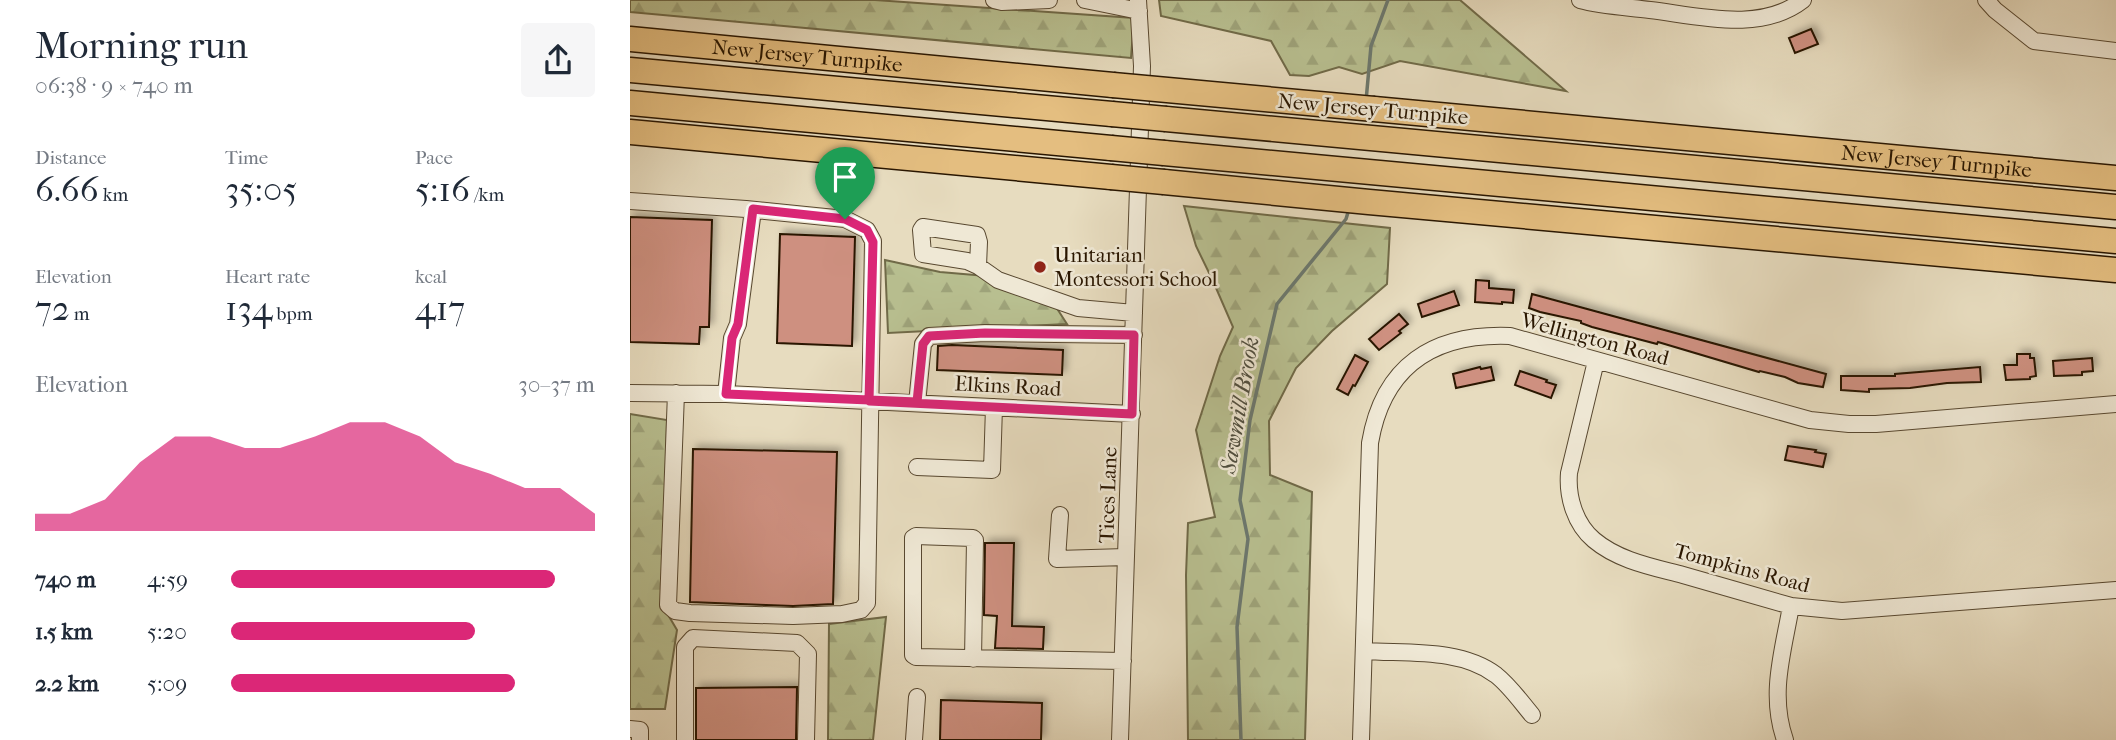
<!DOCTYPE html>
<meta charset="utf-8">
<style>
:root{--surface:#fff;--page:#f6f6f7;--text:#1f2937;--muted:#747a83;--accent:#db2777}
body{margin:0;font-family:"IM FELL French Canon",serif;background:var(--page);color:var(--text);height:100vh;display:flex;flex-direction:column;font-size:26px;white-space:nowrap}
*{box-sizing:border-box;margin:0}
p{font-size:23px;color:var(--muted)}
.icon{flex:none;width:38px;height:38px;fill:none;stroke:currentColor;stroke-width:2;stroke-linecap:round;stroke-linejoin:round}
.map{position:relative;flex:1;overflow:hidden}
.drawer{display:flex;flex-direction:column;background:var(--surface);width:630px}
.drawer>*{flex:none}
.pin{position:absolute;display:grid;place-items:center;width:60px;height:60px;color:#fff;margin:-72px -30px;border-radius:50% 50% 50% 0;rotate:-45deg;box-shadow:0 0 7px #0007}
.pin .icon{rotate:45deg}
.round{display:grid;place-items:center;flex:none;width:74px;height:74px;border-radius:7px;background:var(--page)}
.head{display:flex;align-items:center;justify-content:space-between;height:119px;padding:0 35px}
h1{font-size:38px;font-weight:600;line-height:52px}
.stats{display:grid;grid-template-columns:repeat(3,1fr);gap:10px;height:119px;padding:7px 35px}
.stats div{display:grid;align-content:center}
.stats b{font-size:35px;font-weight:600}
.stats small{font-size:19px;font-weight:400}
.stats p{font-size:19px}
.chart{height:196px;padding:14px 35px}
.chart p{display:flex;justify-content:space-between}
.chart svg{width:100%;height:126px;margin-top:7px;fill:var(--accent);opacity:.7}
ul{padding:0 35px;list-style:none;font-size:23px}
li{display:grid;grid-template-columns:112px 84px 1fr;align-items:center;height:52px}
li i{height:18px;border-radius:9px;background:var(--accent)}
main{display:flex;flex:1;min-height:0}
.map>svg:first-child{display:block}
.forest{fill:url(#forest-firs);stroke:#706a48;stroke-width:2}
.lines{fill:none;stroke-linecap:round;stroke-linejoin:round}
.stream{stroke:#6c786e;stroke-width:3.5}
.building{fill:#ce9080;stroke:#291600;stroke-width:2;filter:url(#shadow)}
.minor-casing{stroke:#584830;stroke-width:18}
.highway-casing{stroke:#291600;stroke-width:27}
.minor{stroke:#efe8d5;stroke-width:16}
.highway{stroke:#e4be80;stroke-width:24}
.highway-bridge-casing{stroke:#291600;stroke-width:27;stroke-linecap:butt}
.highway-bridge{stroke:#e4be80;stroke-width:24}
.route-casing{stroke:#fff;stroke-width:14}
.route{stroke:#db2777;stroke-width:9}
.poi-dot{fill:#8f2418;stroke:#efe8d5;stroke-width:2.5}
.labels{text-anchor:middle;stroke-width:5;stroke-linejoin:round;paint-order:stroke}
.street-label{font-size:21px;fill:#291600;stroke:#efe8d5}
.poi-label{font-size:21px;fill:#291600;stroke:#efe8d5;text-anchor:start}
.water-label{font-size:23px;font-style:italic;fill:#504f40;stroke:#efe8d5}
</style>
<main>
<section class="drawer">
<div class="head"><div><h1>Morning run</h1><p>06:38 · 9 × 740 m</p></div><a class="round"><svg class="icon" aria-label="share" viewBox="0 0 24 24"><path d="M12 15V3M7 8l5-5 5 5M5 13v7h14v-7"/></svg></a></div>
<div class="stats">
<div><p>Distance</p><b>6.66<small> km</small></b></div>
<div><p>Time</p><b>35:05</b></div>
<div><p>Pace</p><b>5:16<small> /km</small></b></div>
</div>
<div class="stats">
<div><p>Elevation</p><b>72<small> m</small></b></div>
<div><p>Heart rate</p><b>134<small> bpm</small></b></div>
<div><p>kcal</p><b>417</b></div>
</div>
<div class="chart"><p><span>Elevation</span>30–37 m</p>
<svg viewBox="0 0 160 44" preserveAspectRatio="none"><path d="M0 44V38L10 38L20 33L30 20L40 11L50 11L60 15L70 15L80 11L90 6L100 6L110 11L120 20L130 24L140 29L150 29L160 38V44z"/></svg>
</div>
<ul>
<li><b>740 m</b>4:59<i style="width:89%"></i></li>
<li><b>1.5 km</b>5:20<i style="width:67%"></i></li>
<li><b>2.2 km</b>5:09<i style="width:78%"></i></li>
</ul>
</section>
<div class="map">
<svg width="1486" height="740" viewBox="0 0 1486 740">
<defs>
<pattern id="forest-firs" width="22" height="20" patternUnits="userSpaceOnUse" patternTransform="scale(1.75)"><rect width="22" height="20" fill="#b8bf90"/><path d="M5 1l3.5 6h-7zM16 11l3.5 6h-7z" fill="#9ea37a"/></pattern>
<filter id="shadow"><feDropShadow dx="4" dy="-4" stdDeviation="3.5" flood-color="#0004"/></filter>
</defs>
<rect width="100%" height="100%" fill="#e7dcbf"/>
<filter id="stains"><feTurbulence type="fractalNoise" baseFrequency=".00286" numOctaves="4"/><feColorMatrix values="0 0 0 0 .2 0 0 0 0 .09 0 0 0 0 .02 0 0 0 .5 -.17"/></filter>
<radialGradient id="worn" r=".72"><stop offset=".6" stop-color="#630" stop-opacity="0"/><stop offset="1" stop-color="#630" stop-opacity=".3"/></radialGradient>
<!-- forest -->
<path class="forest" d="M0 0H245L504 18 501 58 0 12Z
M529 0H830L936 91 770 61 732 74 709 67 679 76 660 75 641 41 531 16Z
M554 206 760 228 757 284 702 331 666 368 639 421 640 475 682 492 675 740H558L556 575 558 523 585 517 566 430 590 356 603 327 583 281 566 246Z
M255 260 310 272 368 277 426 307 437 324 258 333Z
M0 414 37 420 34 608 47 630 35 709H0Z
M256 617 243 740H198L199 624Z"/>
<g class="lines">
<!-- stream -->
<path class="stream" d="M736 101 741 46 758 0
M611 740 607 627 618 539 610 500 620 420 647 304 716 219 719 209"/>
</g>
<!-- building -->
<path class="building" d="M1181 29 1188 44 1165 53 1159 38Z
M0 217 82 220 79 327H70L69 344 0 342Z
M150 234 225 237 222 346 147 343Z
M846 280 859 281V288L884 290 883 303 872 302V304L845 302Z
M824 291 829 305 792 317 788 304Z
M902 294 1196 374 1193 387 1168 383 1155 377 1130 371 1129 372 1028 342 1027 344 962 327 951 323V321L910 312 899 308Z
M769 314 778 324 769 331 771 333 749 350 739 339Z
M322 345 433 350 432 375 307 370 308 346Z
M1387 354H1400V358H1404L1406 376 1400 377V379L1376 380 1374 365H1387Z
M725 355 738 362 725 386 723 385 718 395 707 389Z
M1462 358 1463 371 1452 372V375L1424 376 1423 361Z
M850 367 851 369 861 367 864 380 826 388 823 374Z
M1350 367 1351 382 1317 383 1280 388 1239 389V392L1211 390V376H1265V374Z
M890 371 917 380 916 382 926 385 921 398 885 385Z
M1158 446 1186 450 1185 452 1196 454 1193 467 1155 460Z
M63 449 207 452 203 604 163 606 60 602Z
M355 543H384L382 626 414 627 413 649 365 648 367 616 354 615Z
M167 687 166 740H66V688Z
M311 700 412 703 411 740H310Z"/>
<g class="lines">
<defs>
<path id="minor" d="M364 0 372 2 419 0
M455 0 509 11
M950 0C972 6 997 7 1020 10 1069 16 1131 33 1173 0
M1356 0 1365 10 1404 41 1486 51
M0 201 116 209 215 219 237 230 243 241 237 603 231 610 212 614 163 616 60 613 45 611 38 605 46 393
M348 266 337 261 293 254 291 230 293 227 347 235 349 242 348 266 368 280 448 308 504 313
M966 361 939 473C937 497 945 524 964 540 989 561 1023 567 1053 575 1089 585 1125 596 1161 606L1212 611 1486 590
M0 393 96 394 502 414
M96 394 102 338 108 324 123 210
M287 403 293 344 299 336 355 333 504 335
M287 467 362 470 364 407
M430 515 427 559 496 557
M734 651C777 654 830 648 866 675 880 686 891 702 902 715
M343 659 345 540 343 538 286 536 283 538V655L286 657 493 661
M0 729 10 730V740
M55 740V647L63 638 167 643 178 654 176 740
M284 740 287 697
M490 740 512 66 508 0
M731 740 740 443C753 366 803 333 880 336L1180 420 1219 424H1246L1486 404
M1155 740C1139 694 1153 652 1161 606"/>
<g id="highway">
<path id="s1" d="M0 39 483 85"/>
<path d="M0 70 482 114"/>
<path d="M0 103 481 148"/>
<path id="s2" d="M744 109 1486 178"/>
<path d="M536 119 1486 207"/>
<path d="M0 132 481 177"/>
<path d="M534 153 1486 241"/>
<path d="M534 182 739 202 1486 270"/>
</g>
</defs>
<!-- minor casing -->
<use href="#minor" class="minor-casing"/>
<!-- highway casing -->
<use href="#highway" class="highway-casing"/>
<!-- minor -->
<use href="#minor" class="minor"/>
<!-- highway -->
<use href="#highway" class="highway"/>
<defs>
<path id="highway-bridge" d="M483 85 744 109
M482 114 536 119
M481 148 534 153
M481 177 534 182"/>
</defs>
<!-- highway-bridge casing -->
<use href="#highway-bridge" class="highway-bridge-casing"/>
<!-- highway-bridge -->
<use href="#highway-bridge" class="highway-bridge"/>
</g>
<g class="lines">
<defs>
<path id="route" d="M215 219 237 230 243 242 239 401 502 414 504 335 355 333 299 336 293 344 287 402 96 394 102 338 108 324 123 209 215 219"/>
</defs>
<!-- route casing -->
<use href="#route" class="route-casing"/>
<!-- route -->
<use href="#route" class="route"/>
</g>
<!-- markers -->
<circle class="poi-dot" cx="410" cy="267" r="7"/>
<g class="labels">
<!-- street labels -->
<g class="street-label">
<text dy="7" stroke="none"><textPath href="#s1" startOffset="178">New Jersey Turnpike</textPath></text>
<text transform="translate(743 109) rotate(5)" y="7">New Jersey Turnpike</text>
<text dy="7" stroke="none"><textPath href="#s2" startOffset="565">New Jersey Turnpike</textPath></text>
<text transform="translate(965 339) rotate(15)" y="7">Wellington Road</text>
<text transform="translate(378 386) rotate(3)" y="7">Elkins Road</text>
<text transform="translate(478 495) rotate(-88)" y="7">Tices Lane</text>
<text transform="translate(1112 568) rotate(15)" y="7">Tompkins Road</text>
</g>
<!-- poi labels -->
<g class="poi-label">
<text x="424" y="262">Unitarian<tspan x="424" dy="24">Montessori School</tspan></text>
</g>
<!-- water labels -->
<g class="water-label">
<text transform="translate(609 405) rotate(-80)" y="8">Sawmill Brook</text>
</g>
</g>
<rect width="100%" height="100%" filter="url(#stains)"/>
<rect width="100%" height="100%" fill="url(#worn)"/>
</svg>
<div class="pin" style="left:215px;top:219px;background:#1e9e55"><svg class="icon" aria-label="arrive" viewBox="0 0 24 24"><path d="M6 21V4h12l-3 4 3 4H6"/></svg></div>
</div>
</main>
